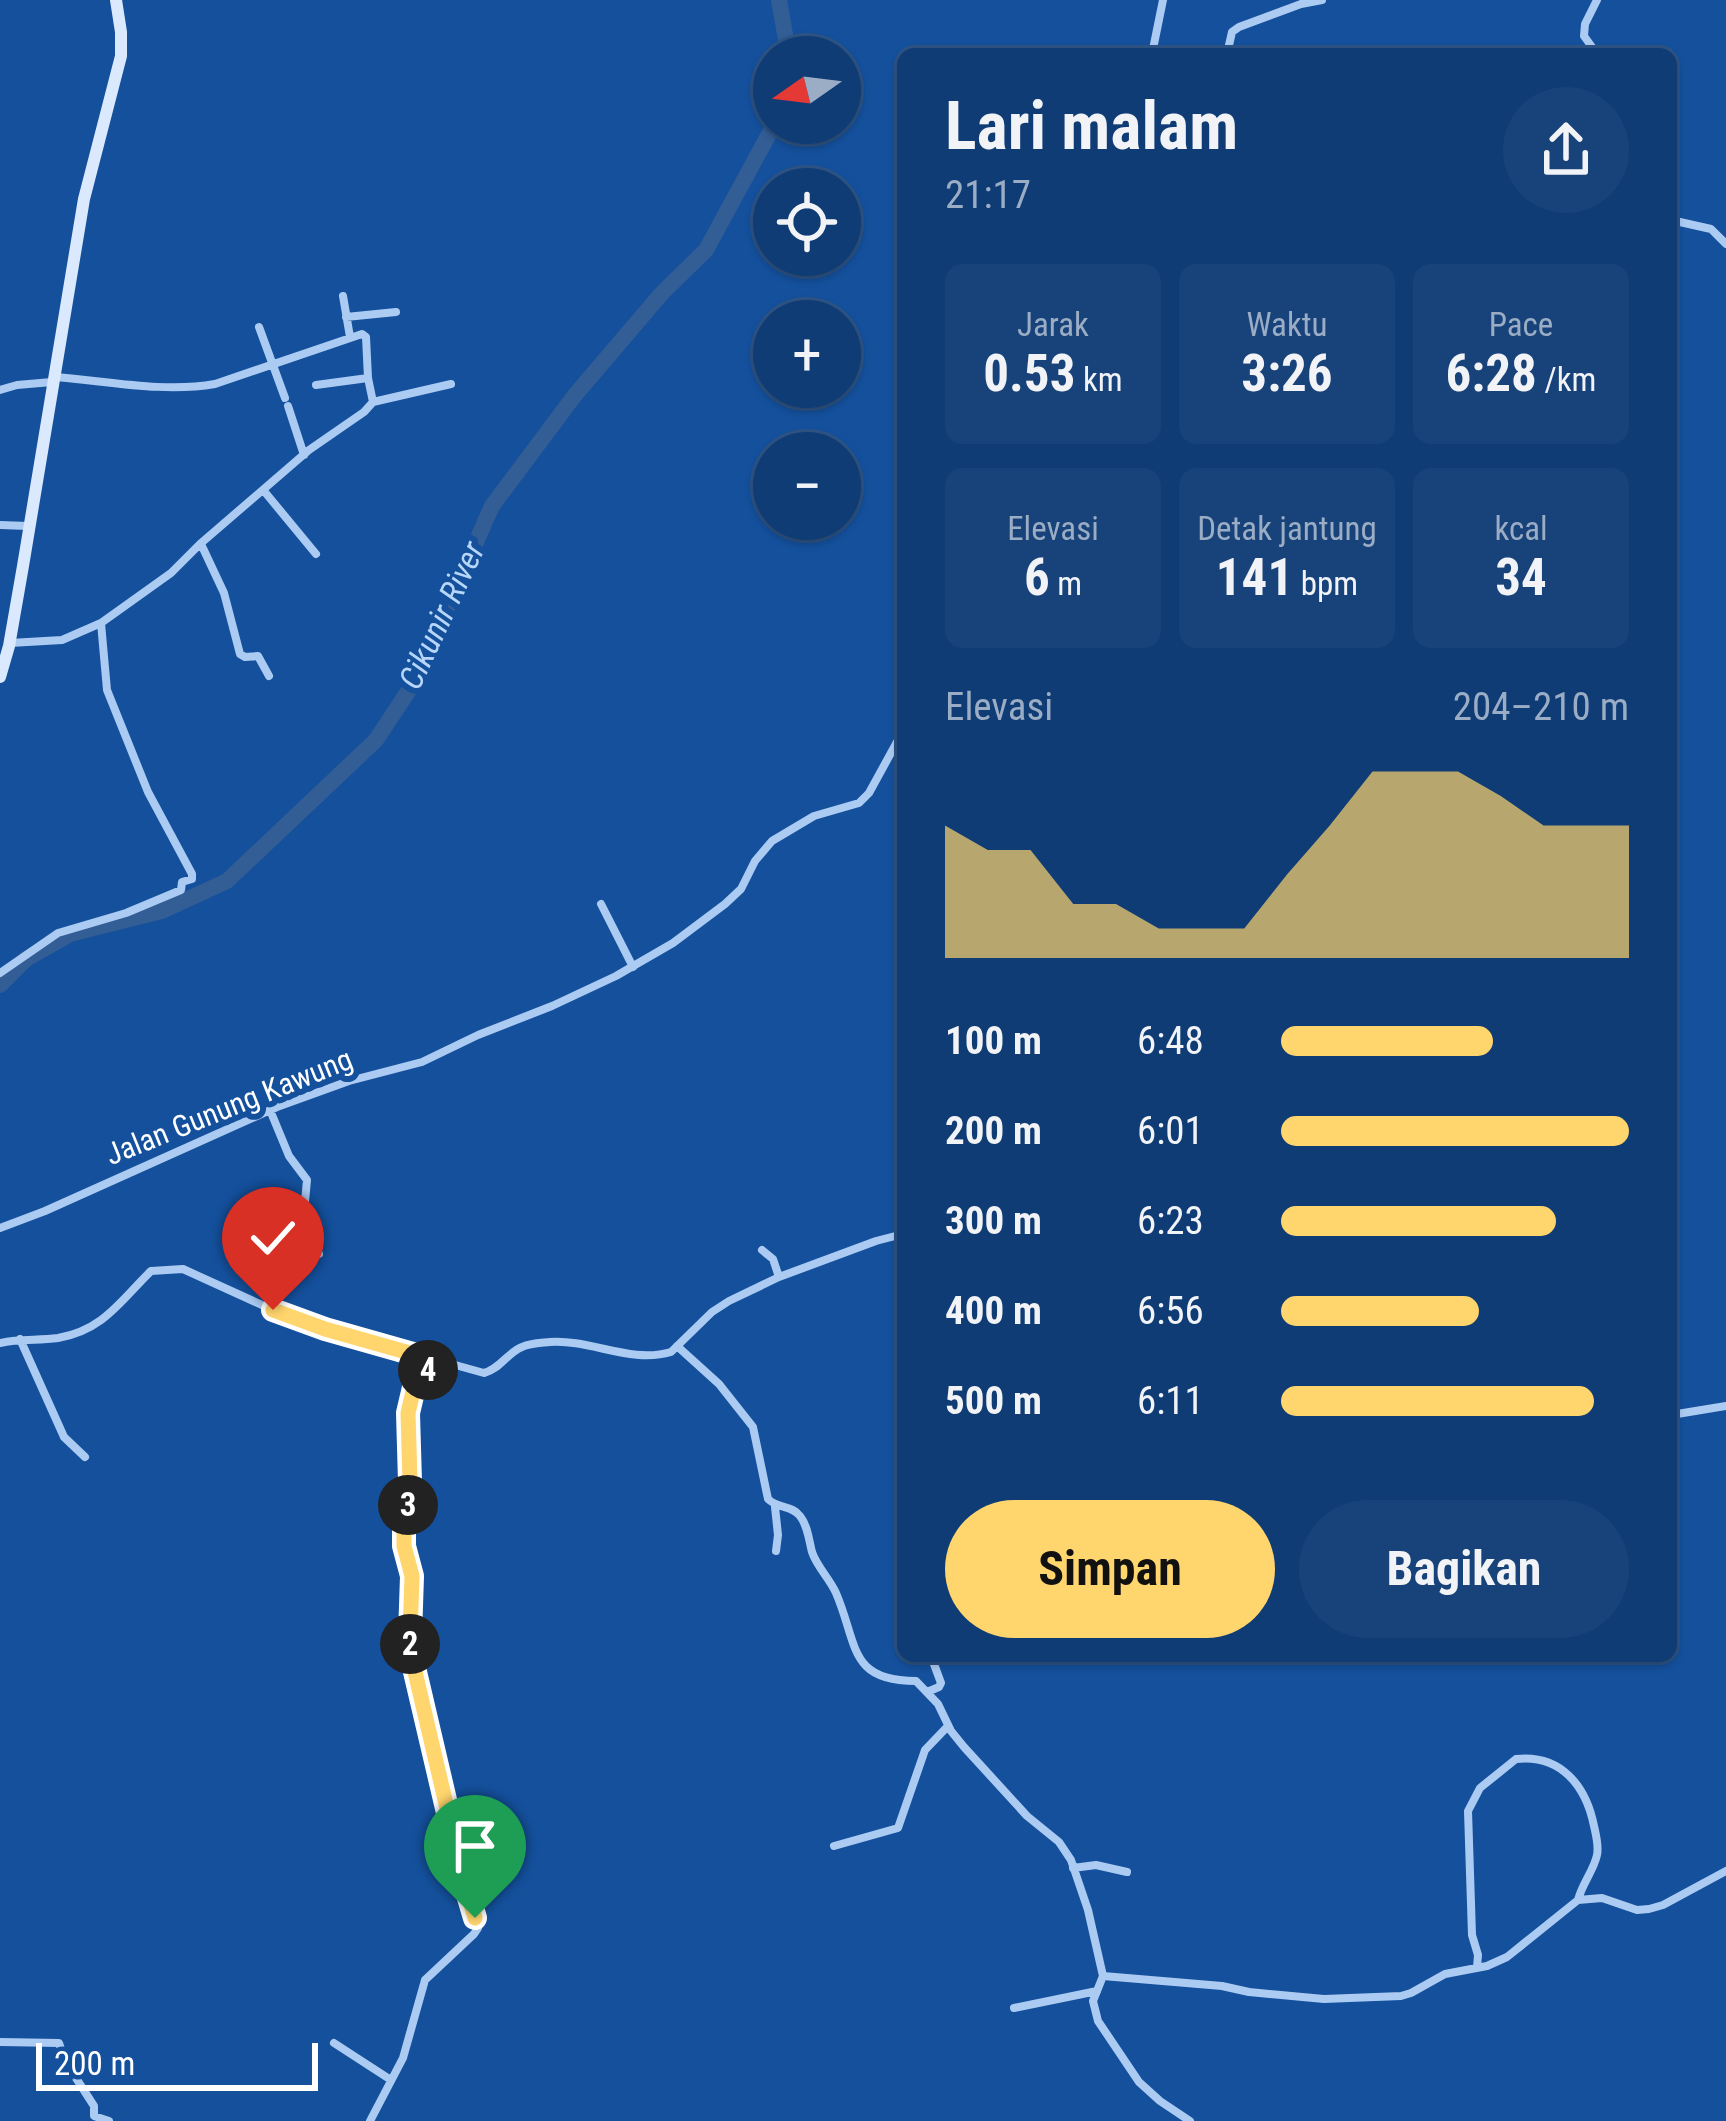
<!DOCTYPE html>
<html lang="id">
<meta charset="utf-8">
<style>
:root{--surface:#0f3c75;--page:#18437a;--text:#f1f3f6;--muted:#9badc5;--line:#2f5687;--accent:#ffd56d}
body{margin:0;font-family:"Roboto Condensed",sans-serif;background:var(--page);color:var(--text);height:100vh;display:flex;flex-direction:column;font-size:45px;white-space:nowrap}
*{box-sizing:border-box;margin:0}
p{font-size:39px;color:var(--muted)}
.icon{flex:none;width:66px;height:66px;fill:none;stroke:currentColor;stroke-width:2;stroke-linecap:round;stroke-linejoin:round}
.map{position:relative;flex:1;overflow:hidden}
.panel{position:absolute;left:897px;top:48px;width:780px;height:1614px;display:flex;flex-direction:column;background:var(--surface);border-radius:18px;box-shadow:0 3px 9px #0004,0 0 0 3px var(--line)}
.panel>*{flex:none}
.needle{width:78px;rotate:256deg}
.tools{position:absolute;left:753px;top:36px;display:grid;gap:24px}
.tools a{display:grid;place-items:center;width:108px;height:108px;border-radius:50%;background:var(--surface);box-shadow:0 3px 9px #0004,0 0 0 3px var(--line);font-size:60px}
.scale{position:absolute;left:36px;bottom:30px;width:282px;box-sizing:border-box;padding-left:12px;border:6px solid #fff;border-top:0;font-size:33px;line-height:42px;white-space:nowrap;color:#fff;-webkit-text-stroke:9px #14509c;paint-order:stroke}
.pin{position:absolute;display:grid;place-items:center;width:102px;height:102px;color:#fff;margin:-123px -51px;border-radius:50% 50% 50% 0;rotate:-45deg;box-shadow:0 0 12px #0007}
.pin .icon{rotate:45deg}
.km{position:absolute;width:60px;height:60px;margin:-30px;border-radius:50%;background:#222;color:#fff;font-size:33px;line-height:60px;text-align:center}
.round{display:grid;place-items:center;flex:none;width:126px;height:126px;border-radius:63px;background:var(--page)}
.summary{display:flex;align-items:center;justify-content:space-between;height:204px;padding:0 48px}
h1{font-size:66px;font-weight:700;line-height:90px}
.metrics{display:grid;grid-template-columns:repeat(3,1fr);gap:18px;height:204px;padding:12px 48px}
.metrics div{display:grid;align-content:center;border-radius:18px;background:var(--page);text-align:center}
.metrics b{font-size:51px;font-weight:700}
.metrics small{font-size:33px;font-weight:400}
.metrics p{font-size:33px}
.chart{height:336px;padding:24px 48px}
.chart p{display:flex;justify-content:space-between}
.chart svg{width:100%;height:216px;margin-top:12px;fill:var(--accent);opacity:.7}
.primary-button{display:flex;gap:24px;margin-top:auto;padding:24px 48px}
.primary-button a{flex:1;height:138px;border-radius:72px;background:var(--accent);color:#111;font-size:48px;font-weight:700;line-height:138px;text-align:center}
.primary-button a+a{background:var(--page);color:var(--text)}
ul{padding:0 48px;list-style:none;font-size:39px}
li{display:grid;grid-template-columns:192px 144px 1fr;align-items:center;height:90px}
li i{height:30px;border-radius:15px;background:var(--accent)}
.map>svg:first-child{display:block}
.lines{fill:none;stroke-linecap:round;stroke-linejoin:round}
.river{stroke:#325d95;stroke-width:16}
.street{stroke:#abcbf3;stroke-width:8}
.secondary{stroke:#dae9fd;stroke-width:12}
.route-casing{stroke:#fff;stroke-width:24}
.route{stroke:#ffd56d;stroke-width:15}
.labels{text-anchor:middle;stroke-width:12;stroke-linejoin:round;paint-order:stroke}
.street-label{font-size:30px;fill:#fff;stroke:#14509c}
.water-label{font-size:33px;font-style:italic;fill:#b7d6fa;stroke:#14509c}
</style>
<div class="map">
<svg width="1726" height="2121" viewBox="0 0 1726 2121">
<rect width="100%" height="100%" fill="#14509c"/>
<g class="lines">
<!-- river -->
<path class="river" d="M779 0 789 57
M0 985 26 959 70 934 162 911 227 881 376 740 413 684 492 506 575 395 662 293 706 250 775 123"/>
<!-- street -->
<path class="street" d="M1597 0 1585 24 1584 36 1597 54
M1152 54 1163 0
M1227 54 1232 32 1239 27 1301 4 1322 0
M1671 220 1711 229 1726 244
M343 296 350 337
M346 317 396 312
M259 327 285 398
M56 377C108 381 163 393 215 384L362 334 366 337 368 378
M316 385 368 378 373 402
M0 390 17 385 52 382
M288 406 304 455
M264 491 316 554
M0 525 28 526
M201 544 224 593 240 654 245 657 258 656 269 676
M10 643 62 640 101 623 171 573 200 544 309 450 364 412 373 402 451 384
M601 904 633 967
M0 973 58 933 126 913 181 890 182 882 192 879V874L148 792 107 690 101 623
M270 1110 289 1156 307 1180 304 1212 319 1254
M0 1228 45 1211 277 1107 349 1081 422 1062 478 1035 552 1006 616 976 673 943 725 904 741 889 755 861 772 841 814 816 859 803 869 793 903 731
M762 1250 773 1259 779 1277
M20 1339 64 1437 85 1457
M0 1343C20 1338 38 1341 58 1338 104 1330 121 1300 151 1271L183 1269 273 1310 325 1329 484 1373C500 1369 507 1353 522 1347 530 1343 541 1343 550 1342 590 1339 631 1364 671 1352L712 1312 729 1301 779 1277 876 1241 903 1234
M677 1346 719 1384 753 1427 768 1499C778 1509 792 1505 800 1516 808 1526 809 1541 812 1552 817 1567 830 1579 836 1593 858 1644 848 1681 916 1681L938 1704 951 1731 964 1747 1027 1816 1059 1842 1071 1860 1088 1910 1103 1976 1222 1986 1249 1992 1324 1999 1401 1996 1411 1993 1445 1974 1487 1966 1507 1957 1578 1900 1602 1898 1637 1910 1649 1909 1663 1905 1726 1871
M1671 1415 1726 1406
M775 1507 778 1535 776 1551
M927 1692 939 1687 941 1683 931 1656
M834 1846 898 1828 925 1750 948 1726
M1073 1868 1096 1865 1127 1872
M1477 1967 1478 1955 1472 1935 1468 1811 1480 1788 1516 1759C1561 1754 1586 1786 1594 1826 1596 1835 1599 1846 1597 1855 1594 1870 1582 1884 1578 1900
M1103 1976 1093 2001 1098 2021 1139 2082 1160 2101 1190 2121
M1014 2008 1097 1991
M0 2042 59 2043 65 2061 94 2106V2116L109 2121
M334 2043 391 2080
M370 2121 403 2058 425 1980 474 1934 478 1928 463 1881 412 1659 410 1636 412 1576 406 1556 404 1529 410 1482 408 1413 415 1383 438 1362"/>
<!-- secondary -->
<path class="secondary" d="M0 677 9 646 23 566 84 199 121 56V32L116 0"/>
</g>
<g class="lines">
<defs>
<path id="route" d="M273 1310 325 1329 438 1361 415 1383 408 1413 410 1482 404 1529V1546L412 1576 410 1636 412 1659 464 1881 475 1918"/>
</defs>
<!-- route casing -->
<use href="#route" class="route-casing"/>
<!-- route -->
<use href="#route" class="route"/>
</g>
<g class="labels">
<!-- street labels -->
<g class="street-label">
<text transform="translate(229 1107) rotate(-22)" y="10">Jalan Gunung Kawung</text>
</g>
<!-- water labels -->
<g class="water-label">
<text transform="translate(441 615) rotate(-65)" y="12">Cikunir River</text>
</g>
</g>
</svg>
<div class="tools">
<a><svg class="needle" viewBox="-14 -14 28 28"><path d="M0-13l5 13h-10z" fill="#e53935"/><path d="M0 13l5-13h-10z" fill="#9badc5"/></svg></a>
<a><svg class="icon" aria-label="locate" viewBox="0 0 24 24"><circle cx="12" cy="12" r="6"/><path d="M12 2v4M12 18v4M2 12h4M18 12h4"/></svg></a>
<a>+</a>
<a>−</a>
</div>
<div class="scale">200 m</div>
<div class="pin" style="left:475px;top:1918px;background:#1e9e55"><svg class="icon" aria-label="arrive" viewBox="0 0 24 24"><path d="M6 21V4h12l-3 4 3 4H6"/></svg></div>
<div class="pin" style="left:273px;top:1310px;background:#d93025"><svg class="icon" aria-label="check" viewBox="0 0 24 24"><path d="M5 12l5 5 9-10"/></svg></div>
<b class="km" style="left:410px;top:1644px">2</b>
<b class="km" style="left:408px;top:1505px">3</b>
<b class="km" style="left:428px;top:1370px">4</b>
<section class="panel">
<div class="summary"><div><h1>Lari malam</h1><p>21:17</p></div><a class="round"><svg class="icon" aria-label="share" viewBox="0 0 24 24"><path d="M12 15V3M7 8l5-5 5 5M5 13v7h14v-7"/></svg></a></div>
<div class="metrics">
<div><p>Jarak</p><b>0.53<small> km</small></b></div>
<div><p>Waktu</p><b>3:26</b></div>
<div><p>Pace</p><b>6:28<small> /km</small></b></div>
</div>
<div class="metrics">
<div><p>Elevasi</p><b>6<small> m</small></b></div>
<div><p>Detak jantung</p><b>141<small> bpm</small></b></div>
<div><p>kcal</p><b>34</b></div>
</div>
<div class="chart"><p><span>Elevasi</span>204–210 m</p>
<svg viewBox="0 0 160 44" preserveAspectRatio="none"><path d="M0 44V17L10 22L20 22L30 33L40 33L50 38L60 38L70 38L80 27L90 17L100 6L110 6L120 6L130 11L140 17L150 17L160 17V44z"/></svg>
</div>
<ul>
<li><b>100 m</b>6:48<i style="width:61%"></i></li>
<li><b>200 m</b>6:01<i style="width:100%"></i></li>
<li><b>300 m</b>6:23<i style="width:79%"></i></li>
<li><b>400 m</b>6:56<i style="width:57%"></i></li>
<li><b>500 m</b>6:11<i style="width:90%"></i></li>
</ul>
<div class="primary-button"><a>Simpan</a><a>Bagikan</a></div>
</section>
</div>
